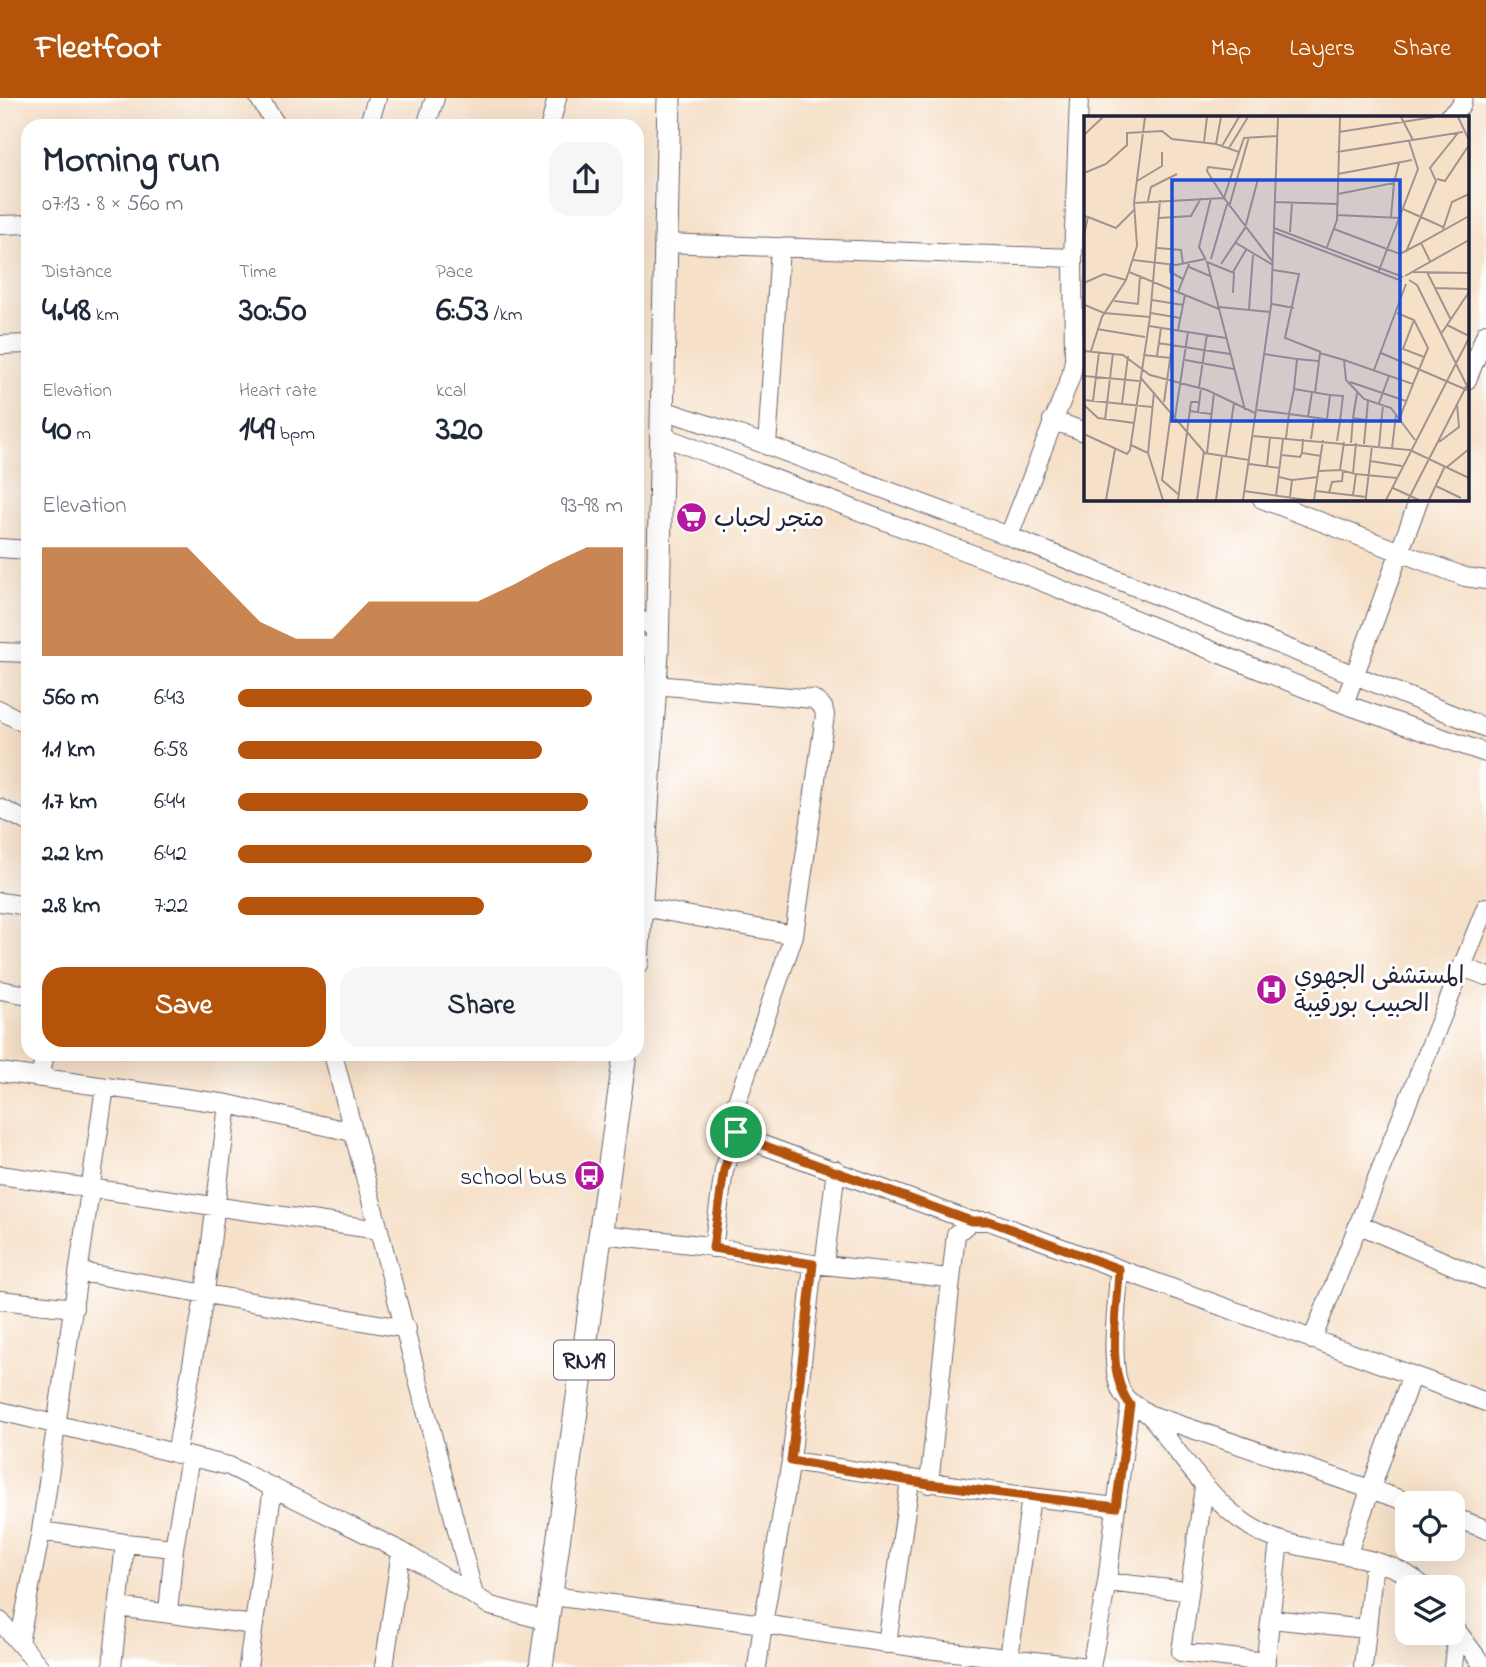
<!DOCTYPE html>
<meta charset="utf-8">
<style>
:root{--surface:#fff;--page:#f6f6f7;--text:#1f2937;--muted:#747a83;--accent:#b45309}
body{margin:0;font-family:"Indie Flower","Playpen Sans Arabic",sans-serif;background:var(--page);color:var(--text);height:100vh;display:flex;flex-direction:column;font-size:26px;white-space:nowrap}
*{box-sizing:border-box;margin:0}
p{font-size:23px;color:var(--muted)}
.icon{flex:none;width:38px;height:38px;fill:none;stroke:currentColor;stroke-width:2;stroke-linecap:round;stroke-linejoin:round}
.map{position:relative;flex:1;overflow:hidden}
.details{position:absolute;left:21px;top:21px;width:623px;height:942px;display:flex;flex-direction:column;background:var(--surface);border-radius:21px;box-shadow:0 7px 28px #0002}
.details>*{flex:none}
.buttons{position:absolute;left:1395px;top:1393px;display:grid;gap:14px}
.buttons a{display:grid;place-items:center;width:70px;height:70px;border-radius:14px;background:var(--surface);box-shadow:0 7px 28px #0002;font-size:35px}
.pin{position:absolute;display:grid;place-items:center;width:60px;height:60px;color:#fff;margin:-30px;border:4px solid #fff;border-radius:50%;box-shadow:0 2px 7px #0007}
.round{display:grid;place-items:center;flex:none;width:74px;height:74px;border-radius:21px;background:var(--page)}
.headline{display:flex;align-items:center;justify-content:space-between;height:119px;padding:0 21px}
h1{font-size:38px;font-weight:700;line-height:52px}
.stats{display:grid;grid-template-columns:repeat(3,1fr);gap:10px;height:119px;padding:7px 21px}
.stats div{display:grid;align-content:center}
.stats b{font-size:35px;font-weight:700}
.stats small{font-size:19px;font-weight:400}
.stats p{font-size:19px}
.chart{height:196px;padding:14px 21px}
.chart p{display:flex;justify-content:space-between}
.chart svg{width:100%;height:126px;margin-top:7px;fill:var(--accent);opacity:.7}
.action{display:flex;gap:14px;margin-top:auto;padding:14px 21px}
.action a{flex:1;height:80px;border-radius:21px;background:var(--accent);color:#fff;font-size:28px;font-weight:700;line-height:80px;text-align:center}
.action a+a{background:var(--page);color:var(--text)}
ul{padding:0 21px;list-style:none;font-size:23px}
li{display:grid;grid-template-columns:112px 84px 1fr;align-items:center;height:52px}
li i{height:18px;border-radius:9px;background:var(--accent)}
header{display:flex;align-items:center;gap:42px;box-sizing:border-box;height:98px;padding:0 35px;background:var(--accent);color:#fff}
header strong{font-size:33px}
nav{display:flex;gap:38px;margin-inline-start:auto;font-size:24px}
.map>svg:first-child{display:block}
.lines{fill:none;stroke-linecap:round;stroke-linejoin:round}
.minor-casing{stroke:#6c646c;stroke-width:20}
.major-casing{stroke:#6c646c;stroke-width:25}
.minor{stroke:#fff;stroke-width:18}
.major{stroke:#fff;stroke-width:23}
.route-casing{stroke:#fff;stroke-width:14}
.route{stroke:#b45309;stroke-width:9}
.labels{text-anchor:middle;stroke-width:6;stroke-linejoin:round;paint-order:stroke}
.shield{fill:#fff;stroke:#646476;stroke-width:2}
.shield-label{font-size:23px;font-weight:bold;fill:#22223b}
.poi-label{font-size:24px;fill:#22223b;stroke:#fff;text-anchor:start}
.inset-road{fill:none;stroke:#a19490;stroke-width:2}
.view{fill:#1d4ed8;fill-opacity:0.15;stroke:#1d4ed8;stroke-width:3.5}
.inset-edge{fill:none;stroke:#22223b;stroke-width:3.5}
</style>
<header>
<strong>Fleetfoot</strong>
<nav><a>Map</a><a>Layers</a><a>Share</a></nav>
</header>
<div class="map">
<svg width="1486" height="1569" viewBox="0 0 1486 1569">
<rect width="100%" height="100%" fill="#fff"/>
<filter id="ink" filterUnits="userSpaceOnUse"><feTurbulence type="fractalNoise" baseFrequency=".0143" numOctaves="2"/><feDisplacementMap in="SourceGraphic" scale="14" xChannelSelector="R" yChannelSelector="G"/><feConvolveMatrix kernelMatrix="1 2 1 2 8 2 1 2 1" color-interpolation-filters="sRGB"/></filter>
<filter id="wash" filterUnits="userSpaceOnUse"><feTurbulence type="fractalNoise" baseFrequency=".00686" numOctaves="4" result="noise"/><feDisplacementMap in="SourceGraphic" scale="28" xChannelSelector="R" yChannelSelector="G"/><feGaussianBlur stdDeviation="1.57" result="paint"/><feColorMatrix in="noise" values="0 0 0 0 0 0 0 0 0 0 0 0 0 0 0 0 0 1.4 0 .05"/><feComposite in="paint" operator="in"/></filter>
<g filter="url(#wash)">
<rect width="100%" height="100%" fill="#f6e0c8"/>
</g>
<g filter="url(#ink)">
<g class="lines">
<defs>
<path id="minor" d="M259 0 277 28
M1448 19 1461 8 1463 0
M368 28 377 0
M426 28 435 0
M550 28 557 0
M0 127 28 126
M665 145 1073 160
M0 247 28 246
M1467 282 1486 235
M663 312 737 336 1009 438 1486 630
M1052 322 1085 334
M662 338 998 466 1344 606 1486 655
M767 348 780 149
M1262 401 1465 479 1486 482
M1009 438 1071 278 1074 262 1073 160 1079 0
M0 450 28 452
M637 520 656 531
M637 545 657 554
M0 554 28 555
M655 587 813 601 823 609 825 617 794 837 732 1018 733 1028 741 1039 971 1123
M1344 606 1419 401
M0 612 28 627
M0 710 28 724
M0 804 28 808
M642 809 794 837
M1463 869 1486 878
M0 892 28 897
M333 956 474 1497
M0 974 228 1006 352 1034
M40 980 45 956
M0 1077 379 1132
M1358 1126 1486 1182
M713 1150 724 1072 736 1034
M813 1166 950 1180
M824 1167 836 1072
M1119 1171 1486 1304
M80 1174 407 1231
M0 1202 74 1210
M1312 1242 1486 809
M0 1313 229 1368 401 1453 491 1508 548 1523
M1148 1316 1411 1405
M176 1356 205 1194 228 1006
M791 1363 1031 1399 1009 1560
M929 1386 956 1136 971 1123H989L1119 1171C1118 1204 1110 1253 1118 1284 1124 1307 1135 1304 1149 1317 1158 1325 1165 1337 1172 1347 1202 1385 1230 1425 1278 1442 1325 1458 1386 1454 1424 1489
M1204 1389 1181 1554 1266 1564
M1031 1399 1116 1409 1107 1484 1091 1569
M1116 1409 1130 1307
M1452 1419 1486 1431
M41 1433 125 1445
M1347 1457 1411 1279
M1107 1484 1187 1493
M552 1498 763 1526 791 1363 813 1166 700 1147 601 1136
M118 1509 254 1527
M168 1515 174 1450 190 1359
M1271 1521 1366 1531
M0 1523 40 1569
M1452 1526 1484 1569
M19 1545 41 1433 105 989
M887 1546 910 1383
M112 1569 125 1445 174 1450
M248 1569 273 1389
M384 1569 401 1453
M757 1569 763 1526 926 1551 1089 1569
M1265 1569 1279 1442
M1363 1569 1374 1464
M1453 1569 1457 1534"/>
<path id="major" d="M637 865 657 554 669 0
M541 1569 625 956"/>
</defs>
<!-- minor casing -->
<use href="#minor" class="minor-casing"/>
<!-- major casing -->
<use href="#major" class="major-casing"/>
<!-- minor -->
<use href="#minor" class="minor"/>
<!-- major -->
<use href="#major" class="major"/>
</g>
</g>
<g class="lines" filter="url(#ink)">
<defs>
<path id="route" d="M736 1034 741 1039 971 1123H989L1119 1171C1118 1213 1104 1271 1130 1307L1116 1409 929 1386 791 1363 813 1166 713 1150 724 1072Z"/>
</defs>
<!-- route casing -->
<use href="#route" class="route-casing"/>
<!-- route -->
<use href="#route" class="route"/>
</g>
<!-- icons -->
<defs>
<symbol id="supermarket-disc" viewBox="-11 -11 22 22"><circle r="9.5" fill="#b5179e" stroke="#fff"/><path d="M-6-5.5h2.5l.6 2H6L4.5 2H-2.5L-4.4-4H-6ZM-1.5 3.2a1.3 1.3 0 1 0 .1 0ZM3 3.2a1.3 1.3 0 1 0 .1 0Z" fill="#fff"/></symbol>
<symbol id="hospital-disc" viewBox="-11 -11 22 22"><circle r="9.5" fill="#b5179e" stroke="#fff"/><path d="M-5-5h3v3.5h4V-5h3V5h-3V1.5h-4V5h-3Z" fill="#fff"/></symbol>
<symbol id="bus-disc" viewBox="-11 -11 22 22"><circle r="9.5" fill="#b5179e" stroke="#fff"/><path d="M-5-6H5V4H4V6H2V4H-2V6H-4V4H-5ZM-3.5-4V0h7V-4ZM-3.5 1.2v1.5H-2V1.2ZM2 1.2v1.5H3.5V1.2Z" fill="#fff"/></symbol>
</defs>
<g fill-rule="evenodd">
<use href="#supermarket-disc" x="674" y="402" width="35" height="35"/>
<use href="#hospital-disc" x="1254" y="874" width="35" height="35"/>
<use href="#bus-disc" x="572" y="1060" width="35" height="35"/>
</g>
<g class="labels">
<!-- shield labels -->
<rect class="shield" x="554" y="1242.5" width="60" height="39" rx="5"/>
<g class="shield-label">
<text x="584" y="1270">RN19</text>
</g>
<!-- poi labels -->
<g class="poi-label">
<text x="714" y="428">متجر لحباب</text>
<text x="1294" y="885">المستشفى الجهوي<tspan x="1294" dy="28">الحبيب بورقيبة</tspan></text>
<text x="567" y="1086" text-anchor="end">school bus</text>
</g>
</g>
<!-- overview -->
<g transform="translate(1084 18)">
<rect width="385" height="385" fill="#f6e0c8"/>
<path class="inset-road" d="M317 1 329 24M374 1 385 24M255 16 350 1M0 19 19 1M120 26 123 1M132 28 137 1M138 30 155 1M145 32 164 1M253 36 379 16M124 51 149 54 140 82 123 55ZM149 54 160 22 193 20M0 57 22 48 43 29V17L78 15 88 23 132 28 155 36M254 58 328 44M353 63 361 65 385 29M53 65 78 50V36M254 78 310 67 315 47M64 85 67 71 93 58M190 86 253 88M50 87 140 82 188 145M145 91 165 21M319 93 359 111M253 99 316 102M0 100 4 101 0 119M4 101 32 112 50 94M307 101 310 67M75 102 107 100 117 82M190 112 319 161M250 113 316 138 337 127M359 113 368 86 385 78M190 116 318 165M206 116 208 86M152 127 189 149M243 131 253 104 256 1M73 132 97 134 99 148M322 136 352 65 346 52 374 17M127 143 143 88M49 144 92 149 121 143M122 144 115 131 127 82M346 145 337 127 385 100M137 148 161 112 174 63M86 149V156L99 163M105 151 126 160M189 154 215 158 201 222 237 236M45 156 135 193M149 156 162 134M329 156 385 157M343 156 367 204M294 157 334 53 325 25M321 160 385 124M325 164 333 169 385 274M0 167 20 158 42 164M351 172 385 173M94 176 105 148M149 177 150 157 123 146 161 294M68 184 99 189M30 185 54 188 56 159M188 188 210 192M1 189 20 197 66 201M135 191 186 196M165 193 169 139M67 197 96 202M313 197 330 204 344 232 329 268M330 204 319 233 340 241M363 209 385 220M65 210 142 222M13 213 61 221M94 214 101 179M357 218 385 176M74 227 146 238M0 235 39 239 66 259 123 274 171 297M7 235 18 201 42 164 53 130 50 87 61 1M297 237 383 274M59 239 87 242M73 240 77 212M213 243 234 245M101 244 150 253M260 244 329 268 315 304M290 254 322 168M0 260 55 265M56 261 121 337 165 344M266 266 322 285M115 271 123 218M210 273 246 279 243 303M231 277 236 237 260 244 262 264 280 283 307 292 331 324M273 277 269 302 282 304M246 279 259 280 256 305M0 284 68 291M9 285 15 236M80 286 88 229M295 287 305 260M38 288 44 240M0 289 14 302 50 307M173 294 205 298 210 273 213 243 180 238M106 295 127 298M114 296 117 272M87 297 78 364 94 378M91 301 104 216M224 301 228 276M21 304 29 237M0 318 43 338 46 334 66 201 76 84M169 320 326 334 385 362M202 322 205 298 256 305 253 325M219 323 218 337 237 340M227 323 230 302M260 326 256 354 272 358M355 326 375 311 373 288M267 327 269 302M280 328 284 285M47 329 64 337 79 384M295 330 299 289M308 332 312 299M64 337 70 276M123 337 130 277M198 339 216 341 218 337M142 340 150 287M286 345 318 350M165 348 196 352M183 350 186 321M363 351 385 333M235 355 256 354M269 357 272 327M195 361 208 364 206 381M208 364 234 361M352 370 377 382M309 372 335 384M160 375 223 384M232 375 282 381V384M245 377 248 366 258 365 259 355M269 379 272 358 313 362M192 380 199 323M282 381 288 330M22 384 31 333M94 384 107 286H115M113 384 120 335M132 384 138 340M159 384 187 190 194 1M230 384 239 324M302 384 385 222M324 384 385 265M345 384 361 350"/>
<path class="view" d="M88 64H316V305H88Z"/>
<rect width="385" height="385" class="inset-edge"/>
</g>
</svg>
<div class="buttons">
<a><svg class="icon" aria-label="locate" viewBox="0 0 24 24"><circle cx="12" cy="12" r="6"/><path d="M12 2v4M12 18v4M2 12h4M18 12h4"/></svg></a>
<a><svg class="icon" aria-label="layers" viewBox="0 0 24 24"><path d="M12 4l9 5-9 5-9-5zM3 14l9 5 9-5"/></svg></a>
</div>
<div class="pin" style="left:736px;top:1034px;background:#1e9e55"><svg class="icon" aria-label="arrive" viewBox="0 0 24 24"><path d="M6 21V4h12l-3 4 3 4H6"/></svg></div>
<section class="details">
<div class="headline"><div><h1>Morning run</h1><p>07:13 · 8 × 560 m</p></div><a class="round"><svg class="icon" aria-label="share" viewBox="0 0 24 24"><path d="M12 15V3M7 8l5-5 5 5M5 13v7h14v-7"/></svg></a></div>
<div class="stats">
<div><p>Distance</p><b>4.48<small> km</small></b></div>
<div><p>Time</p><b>30:50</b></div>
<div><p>Pace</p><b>6:53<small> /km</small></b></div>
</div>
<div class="stats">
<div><p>Elevation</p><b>40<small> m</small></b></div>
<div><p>Heart rate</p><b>149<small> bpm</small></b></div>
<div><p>kcal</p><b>320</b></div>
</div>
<div class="chart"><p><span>Elevation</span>93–98 m</p>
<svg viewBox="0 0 160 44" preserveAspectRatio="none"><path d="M0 44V6L10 6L20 6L30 6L40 6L50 19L60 32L70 38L80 38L90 25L100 25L110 25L120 25L130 19L140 12L150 6L160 6V44z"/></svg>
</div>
<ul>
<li><b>560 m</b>6:43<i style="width:92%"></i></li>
<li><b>1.1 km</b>6:58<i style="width:79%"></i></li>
<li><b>1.7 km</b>6:44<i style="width:91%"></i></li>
<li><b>2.2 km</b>6:42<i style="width:92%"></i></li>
<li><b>2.8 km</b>7:22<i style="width:64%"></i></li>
</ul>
<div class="action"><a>Save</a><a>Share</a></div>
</section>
</div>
